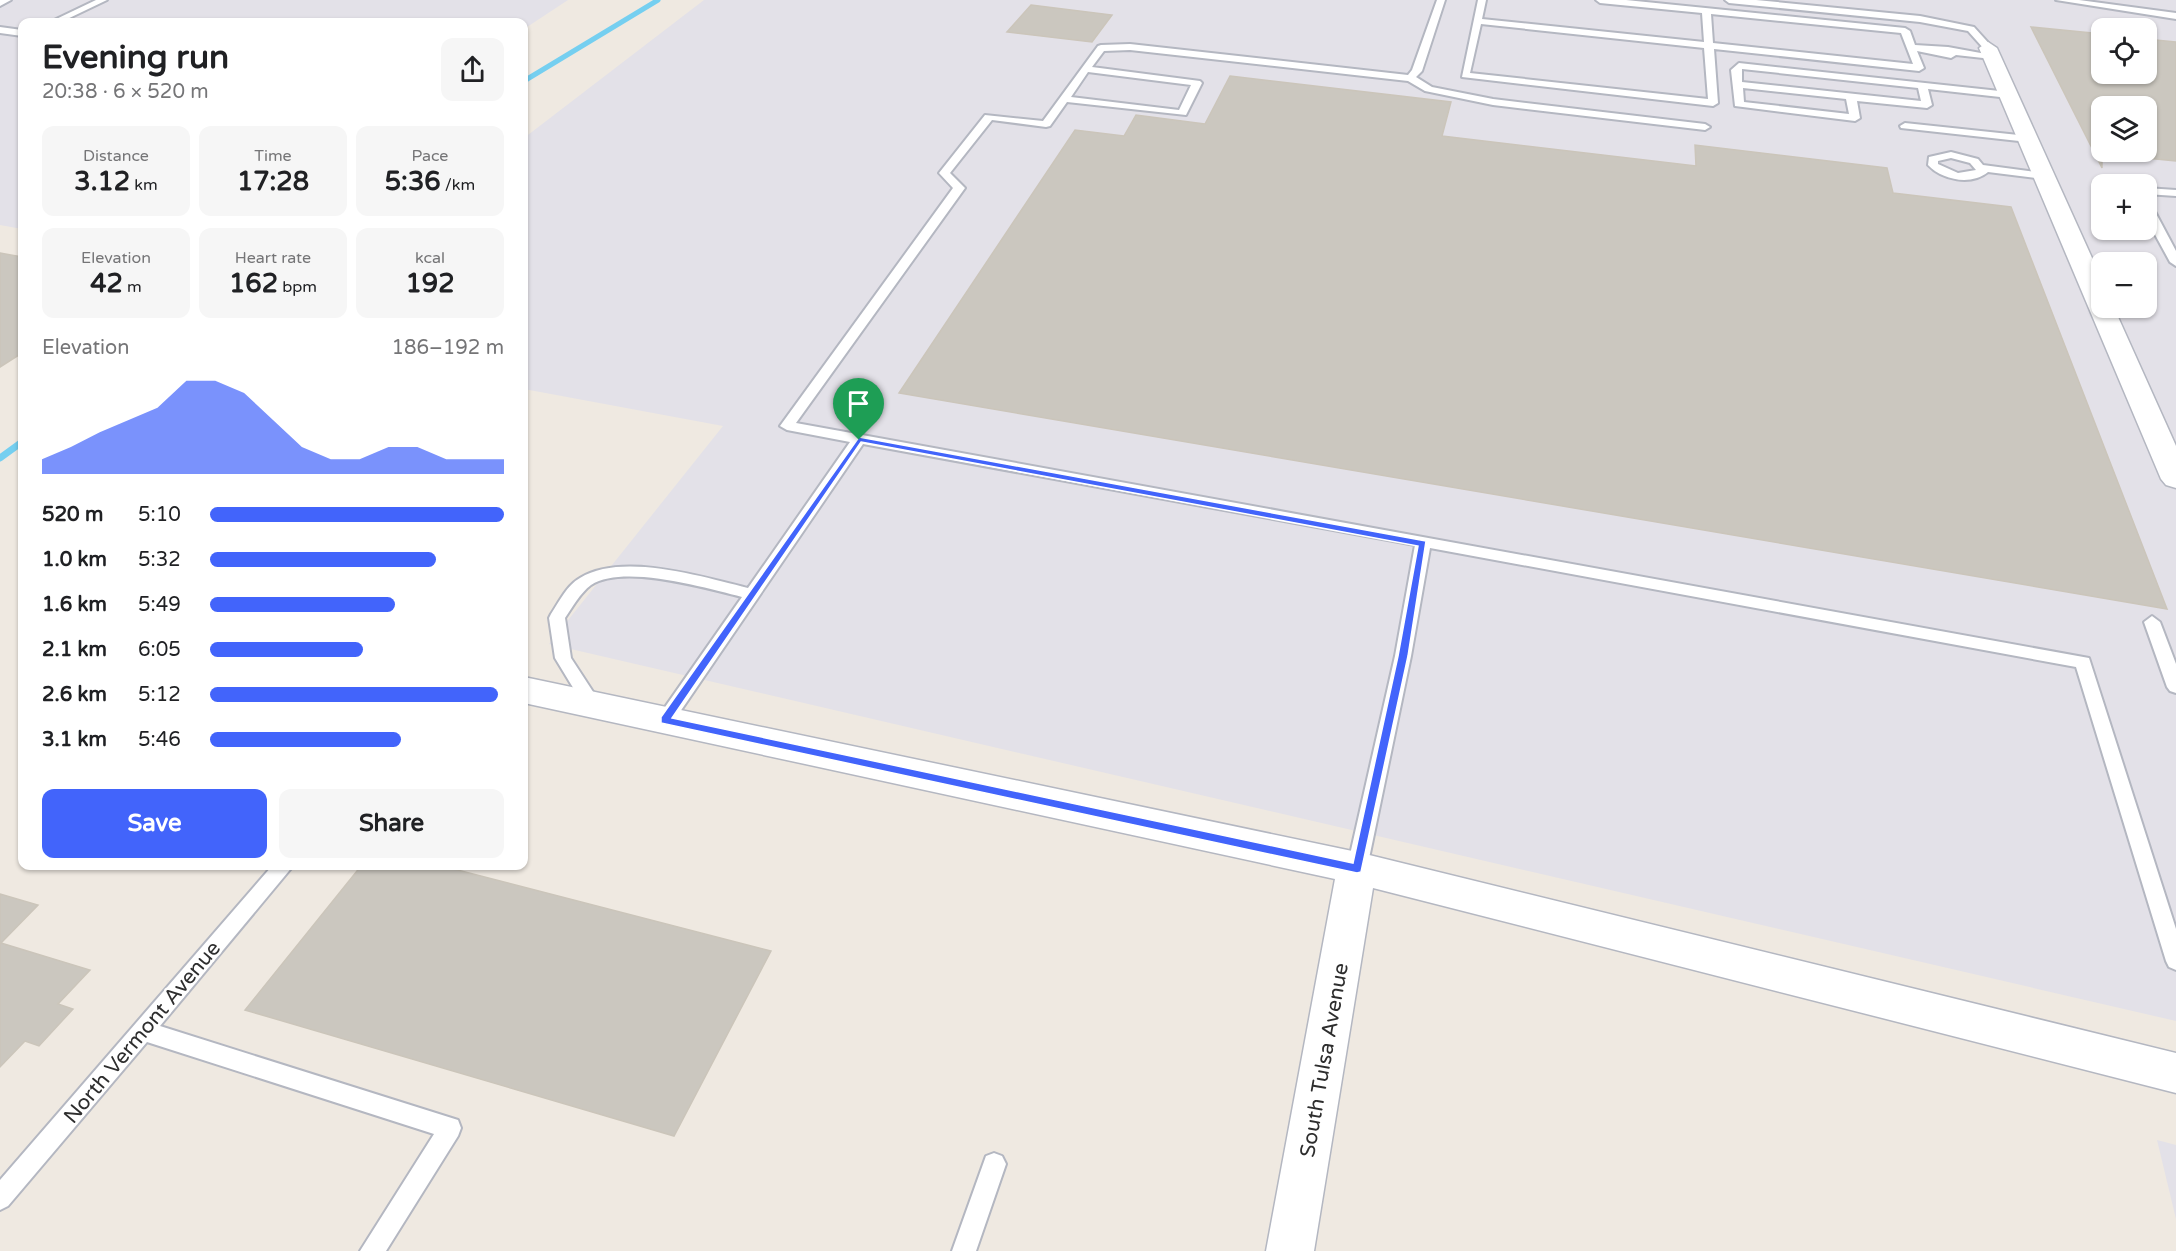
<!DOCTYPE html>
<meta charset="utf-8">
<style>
:root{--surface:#fff;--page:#f6f6f6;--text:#202124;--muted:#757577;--accent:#4264fb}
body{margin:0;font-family:"Varela Round",sans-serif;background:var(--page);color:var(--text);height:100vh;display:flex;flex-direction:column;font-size:22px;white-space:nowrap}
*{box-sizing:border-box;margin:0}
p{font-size:20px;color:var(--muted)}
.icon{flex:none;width:33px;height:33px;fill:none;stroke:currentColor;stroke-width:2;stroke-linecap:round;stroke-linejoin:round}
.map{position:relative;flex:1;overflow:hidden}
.side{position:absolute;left:18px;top:18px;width:510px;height:852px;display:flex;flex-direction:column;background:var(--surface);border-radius:12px;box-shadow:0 2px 4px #0004}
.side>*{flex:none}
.buttons{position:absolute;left:2091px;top:18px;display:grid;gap:12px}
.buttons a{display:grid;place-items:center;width:66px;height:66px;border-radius:12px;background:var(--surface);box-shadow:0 2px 4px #0004;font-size:30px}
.pin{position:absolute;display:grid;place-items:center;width:51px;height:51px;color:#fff;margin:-62px -26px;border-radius:50% 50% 50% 0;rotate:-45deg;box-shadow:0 0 6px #0007}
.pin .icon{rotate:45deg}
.round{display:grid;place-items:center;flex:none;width:63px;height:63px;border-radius:12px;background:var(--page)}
.overview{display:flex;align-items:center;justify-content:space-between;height:102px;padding:0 24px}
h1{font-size:33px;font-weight:700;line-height:45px}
.stats{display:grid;grid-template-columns:repeat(3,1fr);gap:9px;height:102px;padding:6px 24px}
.stats div{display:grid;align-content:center;border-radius:12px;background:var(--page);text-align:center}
.stats b{font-size:26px;font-weight:700}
.stats small{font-size:16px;font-weight:400}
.stats p{font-size:16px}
.chart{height:168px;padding:12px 24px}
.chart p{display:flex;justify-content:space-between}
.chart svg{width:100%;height:108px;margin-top:6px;fill:var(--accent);opacity:.7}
.primary-button{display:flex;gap:12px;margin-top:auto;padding:12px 24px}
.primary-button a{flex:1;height:69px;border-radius:12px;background:var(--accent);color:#fff;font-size:24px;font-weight:700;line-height:69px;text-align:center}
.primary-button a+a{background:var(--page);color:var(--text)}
ul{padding:0 24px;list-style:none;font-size:20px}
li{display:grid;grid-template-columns:96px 72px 1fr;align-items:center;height:45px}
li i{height:15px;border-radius:8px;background:var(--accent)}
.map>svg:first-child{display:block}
.industrial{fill:#e3e1e8;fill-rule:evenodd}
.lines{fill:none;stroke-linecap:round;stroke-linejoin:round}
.stream-far1{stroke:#75cff0;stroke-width:5}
.stream{stroke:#75cff0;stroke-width:7}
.building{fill:#cbc7bf;stroke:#cbc5ba;stroke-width:1.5}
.service-casing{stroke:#b4b7c1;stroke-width:4}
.minor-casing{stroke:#b4b7c1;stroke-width:3}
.service{fill:#fff;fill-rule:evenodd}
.minor{fill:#fff;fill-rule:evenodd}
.route{fill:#4264fb;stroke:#fff;stroke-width:1.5;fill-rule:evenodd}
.labels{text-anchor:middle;stroke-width:5;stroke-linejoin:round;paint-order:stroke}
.near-street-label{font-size:21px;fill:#2e2e2e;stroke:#fff}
</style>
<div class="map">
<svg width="2176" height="1251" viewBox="0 0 2176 1251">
<rect width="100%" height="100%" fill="#efe9e1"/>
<!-- industrial -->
<path class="industrial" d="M0 0H568L524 29V22H22V229L0 225Z
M704 0H2176V1021L549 644 723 426 524 389V138ZM2102 28H2146V74H2102ZM2102 106H2146V152H2102ZM2102 184H2146V230H2102ZM2102 262H2146V308H2102Z
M2157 1140 2176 1145V1219Z"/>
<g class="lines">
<!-- stream-far1 -->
<path class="stream-far1" d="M524 81 658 0"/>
<!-- stream -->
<path class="stream" d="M0 458 22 442"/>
</g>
<!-- building -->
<path class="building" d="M1031 5 1112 15 1092 42 1007 32Z
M2031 27 2102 34V74H2146V39L2176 42V161L2146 158V106H2102V168Z
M1230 76 1451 102 1442 136 1696 166 1695 145 1887 168 1893 193 2011 207 2167 609 899 393 1075 130 1124 136 1136 115 1205 124Z
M0 253 22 257V353L0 367Z
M361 866H442L771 951 674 1136 245 1010Z
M0 894 38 905 1 943 90 970 58 1004 73 1009 39 1046 25 1041 0 1067Z"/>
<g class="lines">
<defs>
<path id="service" d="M0 0H11L0 6Z
M96 0H107L61 22H50Z
M1437 0H1445L1422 71 1416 77 1432 87 1493 99 1705 124 1710 127 1705 130 1493 105 1425 91 1408 81 1130 50 1104 51 1092 67 1200 81 1202 83 1186 115 1067 102 1050 126 1046 127 992 120 950 173 965 188 796 423 2089 658 2176 929V970L2169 967 2166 961 2076 667 1430 548 1411 656 1367 868 1364 874 1357 876 1350 874 1347 868 1395 656 1415 545 863 444 671 725H659L656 720 742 597C705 588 624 564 591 585 580 593 572 608 565 618L571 658 601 704 598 709H586L555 658 549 618 551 614C559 602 567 585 580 578 622 552 703 577 748 588L850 442 787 430 780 426 953 188 939 173 985 115 1043 121 1098 46 1101 45 1130 44 1408 75 1412 70ZM1088 72 1191 85 1179 110 1071 97Z
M1478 0H1486L1482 19 1704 42 1702 13 1600 3 1596 0H1626L1905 28 1910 31 1915 45 1948 47 1997 56 1992 59 1956 55 1951 58 1917 51 1924 68 1919 71 1714 49 1718 103 1713 106 1462 77ZM1711 14 1901 33 1913 64 1713 43ZM1481 24 1704 48 1708 99 1470 73Z
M1725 0H1756L1920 16 1974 27 1993 48 1985 50 1968 31 1920 22 1729 3Z
M2056 0H2079L2176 13V19Z
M0 27 22 30V36L0 33Z
M1739 63 2009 92 2014 95 2009 98 1928 89 1932 105 1927 108 1857 101 1860 118 1855 121 1735 106 1731 70ZM1742 69 1918 88 1921 101 1742 82ZM1743 88 1846 99 1849 114 1744 102Z
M1905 123 2028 136 2033 139 2028 142 1901 128 1900 126Z
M1951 152 1978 159 1983 165 2044 173 2050 176 2044 179 1988 172C1971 186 1942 180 1928 165L1929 157ZM1951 158 1970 163 1976 170 1958 173 1938 164V161Z
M2146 188 2176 190V196L2146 194Z
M2146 203 2152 206 2176 251V266L2170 262 2146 218Z
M2152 616 2160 622 2176 664V693L2170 691 2167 687 2144 622Z
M272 866H293L160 1026 458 1120 461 1128 458 1136 386 1251H360L434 1134 147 1042 8 1206 0 1210V1180Z
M994 1153 1002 1156 1006 1164 976 1251H952L986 1156Z"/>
<path id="minor" d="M1988 42 1997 48 2102 280V308H2114L2176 446V488L2166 485 2161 479 1979 48Z
M524 677 1357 852 2176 1053V1093L1373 888 1314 1251H1266L1335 879 524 703Z"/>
</defs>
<!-- service casing -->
<use href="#service" class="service-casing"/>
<!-- minor casing -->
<use href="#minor" class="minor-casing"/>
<!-- service -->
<use href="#service" class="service"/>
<!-- minor -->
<use href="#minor" class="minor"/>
</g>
<!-- route -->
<path class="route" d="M859 437 1426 541 1408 656 1361 872 1357 873 661 723V717ZM861 442 1418 546 1398 656 1353 863 672 718Z"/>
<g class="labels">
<!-- near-street labels -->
<g class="near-street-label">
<text transform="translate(142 1032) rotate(-50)" y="7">North Vermont Avenue</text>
<text transform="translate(1324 1060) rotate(-80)" y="7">South Tulsa Avenue</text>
</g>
</g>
</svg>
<div class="buttons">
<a><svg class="icon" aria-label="locate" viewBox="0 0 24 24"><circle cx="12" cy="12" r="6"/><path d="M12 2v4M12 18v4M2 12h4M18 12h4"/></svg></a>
<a><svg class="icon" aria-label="layers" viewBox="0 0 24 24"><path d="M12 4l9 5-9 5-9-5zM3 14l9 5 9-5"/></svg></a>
<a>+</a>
<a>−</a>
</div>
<div class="pin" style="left:859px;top:440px;background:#1e9e55"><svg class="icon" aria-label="arrive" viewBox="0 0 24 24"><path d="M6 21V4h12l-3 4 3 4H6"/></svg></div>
<section class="side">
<div class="overview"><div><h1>Evening run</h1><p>20:38 · 6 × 520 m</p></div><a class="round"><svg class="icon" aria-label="share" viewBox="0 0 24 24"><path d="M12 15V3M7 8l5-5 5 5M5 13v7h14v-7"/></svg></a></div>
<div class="stats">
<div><p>Distance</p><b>3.12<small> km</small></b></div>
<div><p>Time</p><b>17:28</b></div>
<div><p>Pace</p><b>5:36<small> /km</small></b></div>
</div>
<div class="stats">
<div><p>Elevation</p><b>42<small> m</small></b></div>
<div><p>Heart rate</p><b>162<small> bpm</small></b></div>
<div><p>kcal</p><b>192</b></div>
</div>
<div class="chart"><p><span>Elevation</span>186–192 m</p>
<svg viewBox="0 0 160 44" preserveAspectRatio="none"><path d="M0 44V38L10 33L20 27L30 22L40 17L50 6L60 6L70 11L80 22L90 33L100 38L110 38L120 33L130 33L140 38L150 38L160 38V44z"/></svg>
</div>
<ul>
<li><b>520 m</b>5:10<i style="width:100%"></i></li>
<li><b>1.0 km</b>5:32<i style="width:77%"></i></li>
<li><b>1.6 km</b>5:49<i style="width:63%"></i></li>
<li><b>2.1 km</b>6:05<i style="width:52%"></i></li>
<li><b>2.6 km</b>5:12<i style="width:98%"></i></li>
<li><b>3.1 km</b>5:46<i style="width:65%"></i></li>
</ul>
<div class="primary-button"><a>Save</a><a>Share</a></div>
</section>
</div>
